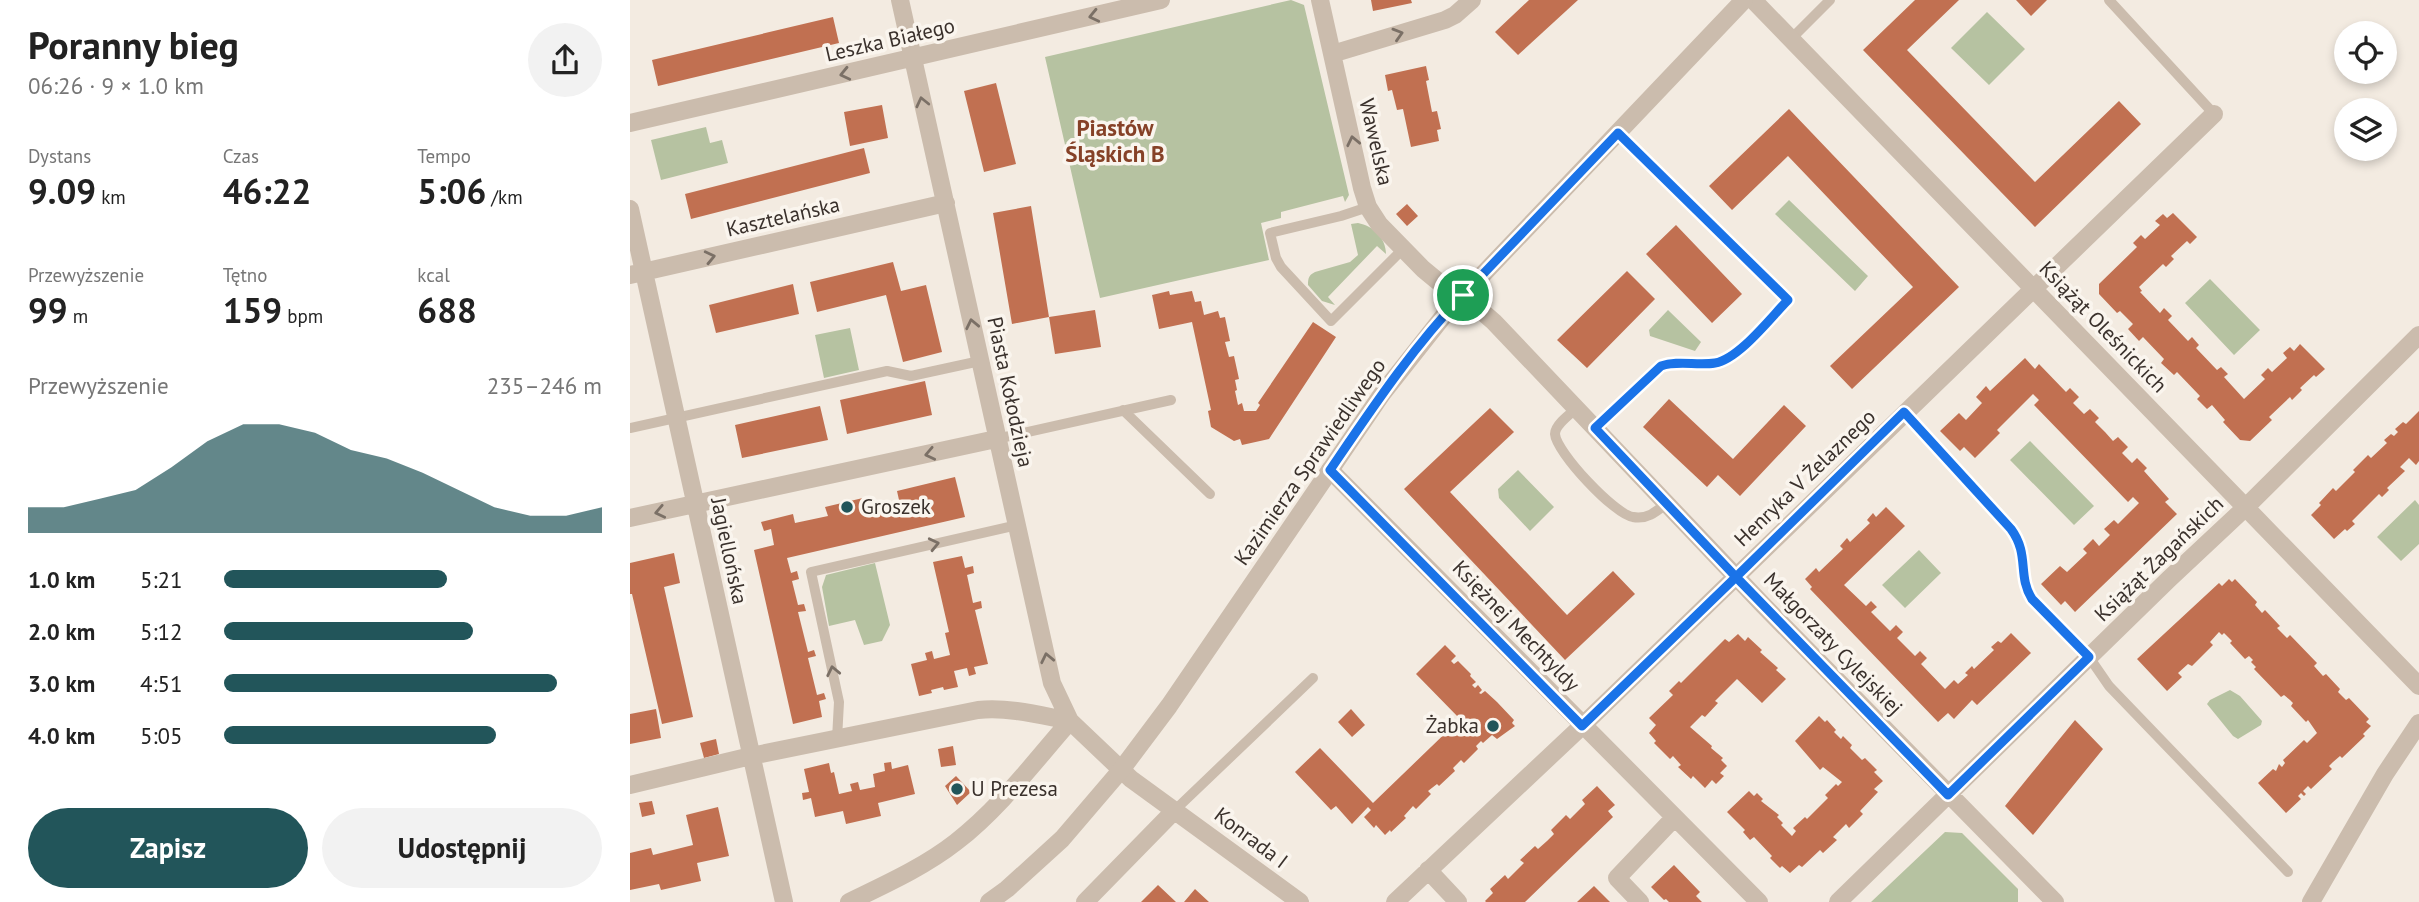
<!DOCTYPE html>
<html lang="pl">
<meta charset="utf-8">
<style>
:root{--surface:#fff;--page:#f2f2f2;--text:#222;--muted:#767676;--accent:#22555a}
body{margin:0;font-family:"PT Sans",sans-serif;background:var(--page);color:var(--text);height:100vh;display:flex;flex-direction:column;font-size:26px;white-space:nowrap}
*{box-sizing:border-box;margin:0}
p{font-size:23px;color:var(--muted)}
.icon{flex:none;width:38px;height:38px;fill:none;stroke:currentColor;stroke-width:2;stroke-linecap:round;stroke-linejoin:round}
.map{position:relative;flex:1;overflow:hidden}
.drawer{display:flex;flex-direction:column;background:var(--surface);width:630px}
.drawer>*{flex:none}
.controls{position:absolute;left:1704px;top:21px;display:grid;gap:14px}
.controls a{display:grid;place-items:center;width:63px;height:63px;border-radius:50%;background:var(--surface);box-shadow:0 4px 10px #0003;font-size:35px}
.pin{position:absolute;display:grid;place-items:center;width:60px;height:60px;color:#fff;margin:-30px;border:4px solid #fff;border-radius:50%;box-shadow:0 2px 7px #0007}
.round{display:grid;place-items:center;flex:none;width:74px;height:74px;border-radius:37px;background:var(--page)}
.overview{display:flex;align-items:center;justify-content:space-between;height:119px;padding:0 28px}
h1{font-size:38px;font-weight:800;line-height:52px}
.metrics{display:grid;grid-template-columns:repeat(3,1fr);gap:10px;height:119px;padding:7px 28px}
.metrics div{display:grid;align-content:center}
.metrics b{font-size:35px;font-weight:800}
.metrics small{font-size:19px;font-weight:400}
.metrics p{font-size:19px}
.chart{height:196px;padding:14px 28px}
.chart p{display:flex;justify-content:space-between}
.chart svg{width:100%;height:126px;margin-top:7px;fill:var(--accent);opacity:.7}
.button{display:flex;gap:14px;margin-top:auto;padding:14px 28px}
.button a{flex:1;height:80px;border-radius:42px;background:var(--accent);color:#fff;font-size:28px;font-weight:800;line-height:80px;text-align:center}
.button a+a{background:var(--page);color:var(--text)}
ul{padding:0 28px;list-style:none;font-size:23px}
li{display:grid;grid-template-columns:112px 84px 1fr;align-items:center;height:52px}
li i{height:18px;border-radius:9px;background:var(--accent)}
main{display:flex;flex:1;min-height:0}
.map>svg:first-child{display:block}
.green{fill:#b6c2a1}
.building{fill:#c17051}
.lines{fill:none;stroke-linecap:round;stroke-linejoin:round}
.service{stroke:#cbbcad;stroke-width:10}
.minor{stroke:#cbbcad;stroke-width:18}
.tertiary{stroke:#cbbcad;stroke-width:18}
.oneway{stroke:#7b7066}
.route-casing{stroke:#fff;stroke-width:14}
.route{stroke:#1a73e8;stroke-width:9}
.poi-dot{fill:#22555a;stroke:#faf5ee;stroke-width:2.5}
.labels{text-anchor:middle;stroke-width:7;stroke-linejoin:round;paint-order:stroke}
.street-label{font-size:21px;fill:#3a312c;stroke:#faf5ee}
.poi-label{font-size:21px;fill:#3a312c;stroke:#faf5ee;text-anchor:start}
.neighbourhood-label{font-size:23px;font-weight:bold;fill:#864127;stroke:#faf5ee}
</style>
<main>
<section class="drawer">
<div class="overview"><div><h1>Poranny bieg</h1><p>06:26 · 9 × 1.0 km</p></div><a class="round"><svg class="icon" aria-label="share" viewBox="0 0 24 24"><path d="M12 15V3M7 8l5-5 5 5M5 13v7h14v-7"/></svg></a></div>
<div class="metrics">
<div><p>Dystans</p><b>9.09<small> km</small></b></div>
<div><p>Czas</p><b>46:22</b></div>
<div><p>Tempo</p><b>5:06<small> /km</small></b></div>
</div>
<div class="metrics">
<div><p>Przewyższenie</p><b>99<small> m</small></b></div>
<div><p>Tętno</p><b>159<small> bpm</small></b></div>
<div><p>kcal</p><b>688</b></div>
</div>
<div class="chart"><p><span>Przewyższenie</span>235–246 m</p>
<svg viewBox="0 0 160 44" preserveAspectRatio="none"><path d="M0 44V35L10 35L20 32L30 29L40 21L50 12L60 6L70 6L80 9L90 15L100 18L110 23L120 29L130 35L140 38L150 38L160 35V44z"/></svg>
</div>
<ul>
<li><b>1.0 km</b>5:21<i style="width:59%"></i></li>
<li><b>2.0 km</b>5:12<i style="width:66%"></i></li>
<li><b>3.0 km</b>4:51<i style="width:88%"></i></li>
<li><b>4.0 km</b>5:05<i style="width:72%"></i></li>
</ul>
<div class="button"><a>Zapisz</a><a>Udostępnij</a></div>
</section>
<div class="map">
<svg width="1789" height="902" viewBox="0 0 1789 902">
<rect width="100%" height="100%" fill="#f3ebe1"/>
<!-- green -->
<path class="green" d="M661 0 674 5 719 195 715 202 713 196 651 212V218L631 223 639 260 470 298 415 57Z
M1357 12 1395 49 1359 85 1321 48Z
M76 127 80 143 92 140 98 163 31 180 21 140Z
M1159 200 1238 276 1225 291 1145 214Z
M728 223C743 226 756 238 756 254L747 246 698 297 705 305 692 301 678 285C678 278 679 275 685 272L720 262 728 255 721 224Z
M1580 279 1630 330 1604 355 1555 303Z
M1038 310 1071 342 1065 351 1020 336 1019 330Z
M220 328 229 370 194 378 185 335Z
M1400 441 1464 506 1444 525 1380 460Z
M888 470 924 507 900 531 869 498 868 489Z
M1785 500 1789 505V544L1771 561 1747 537Z
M1289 550 1311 573 1275 608 1252 585Z
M245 563 260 625 252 641 234 645 225 620 199 626 192 587 196 575Z
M1600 690 1610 696 1632 721 1631 725 1608 739 1603 736 1577 704 1580 700Z
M1315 832 1332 833 1388 889V902H1241Z"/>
<!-- building -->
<path class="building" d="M741 0H781L782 3 743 11Z
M899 0H948L888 55 865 32Z
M1285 0H1329L1277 50 1405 182 1489 101 1511 124 1405 227 1233 50Z
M1386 0H1417L1401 16Z
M203 17 209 43 28 86 22 60Z
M796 66 799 80 796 81 802 112 807 111 811 129 807 130 809 141 781 147 773 109 767 110 762 90 758 91 755 75Z
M366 83 386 164 354 172 334 91Z
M252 105 258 138 220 146 214 112Z
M1159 109 1329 287 1222 389 1200 366 1283 287 1158 156 1102 210 1079 186Z
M234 148 240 173 61 219 55 194Z
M777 204 788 216 777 226 766 214Z
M401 206 419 317 465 310 471 347 425 354 419 317 382 324 363 213Z
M1543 213 1567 237 1560 244 1557 241 1541 256 1544 259 1536 267 1533 264 1509 287 1512 291 1510 292 1530 313 1534 308 1542 316 1538 320 1558 341 1562 337 1569 345 1566 348 1587 370 1591 367 1598 374 1594 377 1614 399 1635 379 1631 375 1638 368 1642 372 1657 358 1653 353 1660 347 1664 351 1670 344 1695 369 1686 377 1684 375 1670 388 1672 390 1662 400 1660 397 1639 417 1642 420 1620 441 1610 440 1593 422 1595 420 1582 405 1577 409 1567 399 1570 396 1547 372 1544 375 1531 363 1534 359 1513 337 1509 341 1498 329 1503 324 1490 311 1487 313 1469 294V284L1507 247 1503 243 1511 235 1515 239 1530 225 1525 221 1533 214 1537 218Z
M1046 225 1112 294 1082 323 1016 254Z
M263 262 271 291 296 285 312 352 273 362 256 295 187 312 180 282Z
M997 271 1025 299 957 368 927 340Z
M163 284 169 314 86 333 79 305Z
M539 291 540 295 562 291 565 302 571 301 574 315 588 311 590 318 595 317 600 341 595 342 599 357 604 356 609 379 605 380 607 390 605 391 608 405 612 403 614 411H626L630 405 628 403 683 322 706 337 639 439 612 445 610 439 604 441 581 427 578 411 581 410 562 322 529 329 522 295Z
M1395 358 1405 369 1409 364 1436 392 1440 388 1449 397 1443 403 1454 414 1460 409 1469 418 1465 422 1475 432 1483 441 1488 437 1498 447 1492 453 1502 463 1507 458 1517 468 1514 471 1539 499 1535 502 1547 514 1445 612 1435 601 1431 605 1411 584 1430 566 1437 572 1457 553 1453 549 1463 539 1469 546 1480 535 1474 529 1484 520 1488 524 1509 503 1503 497 1498 502 1404 405 1409 400 1403 394 1367 430 1370 433 1345 458 1334 447 1330 451 1310 431 1329 413 1336 420 1352 403 1346 397 1356 386 1360 391Z
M295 381 302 415 217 434 210 400Z
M1039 399 1103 459 1154 405 1176 426 1110 496 1088 475 1077 487 1013 427Z
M190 406 198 440 112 458 105 425Z
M860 408 884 432 820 492 937 615 983 571 1005 594 935 660 774 489Z
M1789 411V461L1786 465 1779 458 1770 467 1775 471 1757 488 1759 490 1752 497 1749 494 1722 521 1725 524 1717 531 1715 529 1704 539 1681 515 1691 505 1689 503 1703 488 1706 491 1725 472 1723 470 1738 455 1741 458 1757 443 1754 440 1761 434 1764 436 1768 432 1765 429 1773 422 1776 424Z
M325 477 335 517 157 558 161 573 167 571 169 579 162 581 168 605 174 604 176 611 168 612 178 652 184 650 186 656 178 658 187 695 194 693 196 699 189 701 192 717 163 724 124 550 144 545 141 529 134 531 131 522 163 514 165 523 198 516 195 507 237 497 239 507 269 500 267 491Z
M1256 507 1275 526 1214 585 1236 606 1241 601 1247 607 1241 612 1260 631 1266 625 1273 632 1267 638 1285 656 1290 651 1297 658 1291 664 1315 689 1324 680 1328 684 1338 675 1335 673 1342 666 1344 669 1364 650 1361 647 1368 641 1371 643 1381 633 1401 653 1347 705 1342 700 1324 719 1318 713 1308 722 1180 589 1182 587 1175 579 1186 568 1189 572 1213 549 1210 546 1217 538 1220 542 1240 523 1237 520 1243 513 1246 517Z
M44 553 50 583 34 587 63 717 32 724 2 594H0V563Z
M332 556 335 568 343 566 344 573 337 575 343 603 351 601 352 608 345 610 358 664 344 667 346 674 339 676 337 668 324 671 328 687 314 690 313 687 301 690 302 693 289 696 281 664 297 660 295 653 302 651 304 659 320 655 315 633 319 632 303 562Z
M1599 579 1602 582 1605 579 1627 602 1625 605 1632 613 1635 610 1650 626 1647 628 1657 638 1660 635 1687 663 1684 666 1693 676 1696 674 1710 689 1708 692 1716 700 1719 698 1739 719 1736 722 1741 726 1733 734 1735 736 1712 758 1710 756 1703 762 1699 766 1702 769 1681 789 1678 786 1673 791 1676 794 1674 796 1671 793 1668 796 1671 799 1656 813 1628 783 1643 769 1646 771 1649 764 1652 767 1655 763 1653 760 1674 740 1677 743 1687 733 1678 720 1676 722 1661 706 1663 703 1660 700 1654 695 1651 697 1624 669 1626 667 1621 662 1623 660 1619 656 1615 659 1600 643 1602 641 1594 633 1592 635 1589 632 1580 642 1583 645 1562 666 1558 664 1548 673 1552 677 1537 691 1507 659 1589 583 1592 586Z
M1108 634 1115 641 1118 637 1132 650 1130 652 1148 668 1146 670 1156 679 1132 703 1107 679 1085 701 1088 703 1075 717 1072 715 1060 727 1082 746 1081 748 1093 758 1091 760 1097 766 1090 773 1094 776 1086 784 1082 780 1075 788 1063 776 1061 779 1048 767 1051 765 1043 756 1040 759 1024 743 1026 741 1019 733 1026 725 1019 718 1043 695 1039 691 1049 681 1051 683 1095 639 1099 642Z
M815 645 826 656 821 661 824 664 828 661 841 674 840 676 846 682 842 685 845 688 848 685 852 690 849 693 851 694 855 691 867 702 884 720 882 723 885 726 867 739 862 735 853 743 851 741 846 746 848 749 834 763 831 760 823 768 825 771 809 786 807 784 798 791 801 794 786 809 783 806 774 816 776 818 761 832 760 830 755 835 746 825 744 828 734 817 741 810 738 807 722 824 706 806 701 810 665 772 690 748 743 803 830 719 786 674Z
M26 709 31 738 0 744V714Z
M721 709 735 725 722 737 708 722Z
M1189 716 1195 722 1197 720 1206 730 1204 732 1211 739 1213 736 1222 745 1220 748 1232 760 1235 758 1247 770 1244 772 1253 781 1244 789 1248 792 1230 811 1233 814 1219 828 1216 824 1203 837 1207 840 1193 853 1190 850 1172 867 1169 865 1160 873 1152 866 1150 868 1140 858 1142 856 1124 837 1120 840 1113 832 1115 830 1097 812 1119 791 1124 796 1127 793 1133 799 1131 801 1149 815 1147 817 1153 823 1151 825 1162 836 1166 831 1163 828 1175 817 1177 819 1198 798 1195 795 1206 784 1208 786 1212 782 1193 767 1190 770 1165 741Z
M1445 720 1473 749 1403 835 1375 806Z
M86 739 89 754 74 758 70 743Z
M323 746 326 765 311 767 308 749Z
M261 762 262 769 278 765 285 794 248 803 251 816 216 824 213 811 185 817 181 798 173 800 172 793 179 792 174 769 199 763 201 773 204 772 209 794 222 791 220 784 228 782 230 790 245 787 243 774 255 771 254 763Z
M326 776 341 792 327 805 315 786Z
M967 786 985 805 978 811 983 817 895 902H856L855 901 863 893 860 889 875 875 878 879 894 863 890 860 905 846 908 849 917 841 924 834 921 830 936 815 940 819 955 804 952 800Z
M22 801 25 814 12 817 9 803Z
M88 807 99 856 67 863 71 881 31 890 29 884 0 890V853L21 848 23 855 63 845 56 815Z
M1044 865 1070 892 1066 896 1072 902H1039L1036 899 1034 900 1021 887Z
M528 885 546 902H511Z
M964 886 980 902H947Z
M565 889 579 902H554Z"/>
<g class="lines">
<!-- service -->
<path class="service" d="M1479 0 1584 114
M1161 39 1200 0
M738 207 711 216 640 233 646 258 651 267 701 321 773 249
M946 409C940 414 925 425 925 434 926 452 985 515 1003 517 1017 520 1027 511 1037 503
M493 410 580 494
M1274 412 1387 538C1396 559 1390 580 1402 599L1459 657 1479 686 1658 872
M0 428 257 371 281 376 350 361
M965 428 1031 366C1048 360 1067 366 1085 363 1108 359 1141 317 1158 300L988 133
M366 439 541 400
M207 739 209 702 181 572 387 525
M545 810 683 678"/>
<!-- minor -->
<path class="minor" d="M270 0 422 683 440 721 501 779 670 902
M690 0 732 188 738 207 749 224 793 269 816 288 833 295 864 322 1133 605 1425 902
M1123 0 1789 686
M702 54 815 20 825 15 842 0
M0 123 531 0
M0 209 154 902
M0 275 316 203
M700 470 1129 902
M0 518 366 439
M0 785 121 756 348 710C380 707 409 715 440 721
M798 870 828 902
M219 902C256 884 294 867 326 842 370 808 404 762 440 721
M455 902 545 810
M765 902 952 726 1584 114
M1010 902 987 878 1044 818
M1208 902 1539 579 1616 507 1789 335
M1681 902 1755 774 1789 723"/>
<!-- tertiary -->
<path class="tertiary" d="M359 902 377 889 432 839 491 770 539 706 752 394 816 313 1114 0"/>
</g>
<!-- one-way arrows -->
<defs><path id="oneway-chevron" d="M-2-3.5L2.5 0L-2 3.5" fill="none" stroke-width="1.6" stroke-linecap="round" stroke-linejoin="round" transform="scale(1.75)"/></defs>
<g class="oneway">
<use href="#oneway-chevron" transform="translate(464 16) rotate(167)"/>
<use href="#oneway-chevron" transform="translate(768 34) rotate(-17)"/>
<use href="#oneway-chevron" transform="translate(215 74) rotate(167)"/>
<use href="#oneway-chevron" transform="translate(292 102) rotate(-103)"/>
<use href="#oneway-chevron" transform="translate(723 141) rotate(-102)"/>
<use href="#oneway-chevron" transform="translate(80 257) rotate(-13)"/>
<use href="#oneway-chevron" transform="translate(342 324) rotate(-102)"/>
<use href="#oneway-chevron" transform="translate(300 454) rotate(168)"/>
<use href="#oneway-chevron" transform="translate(30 512) rotate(168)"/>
<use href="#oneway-chevron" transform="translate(304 544) rotate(-13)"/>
<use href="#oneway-chevron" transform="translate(417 658) rotate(-102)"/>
<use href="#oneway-chevron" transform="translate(203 671) rotate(-102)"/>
</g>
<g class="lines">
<defs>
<path id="route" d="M833 295C782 348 741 410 700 470L952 726 1106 577 1318 795 1459 657 1402 599C1387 575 1400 555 1381 529L1274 412 1106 577 965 428 1031 366C1048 360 1067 366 1085 363 1109 359 1141 317 1158 300L988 133 833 295"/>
</defs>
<!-- route casing -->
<use href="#route" class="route-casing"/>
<!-- route -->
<use href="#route" class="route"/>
</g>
<!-- markers -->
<g class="poi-dot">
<circle cx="217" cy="507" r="7"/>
<circle cx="863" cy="726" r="7"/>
<circle cx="327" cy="789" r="7"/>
</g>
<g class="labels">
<!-- street labels -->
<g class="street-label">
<text transform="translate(260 40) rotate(-13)" y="7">Leszka Białego</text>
<text transform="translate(746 142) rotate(77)" y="7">Wawelska</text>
<text transform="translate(153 217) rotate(-13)" y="7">Kasztelańska</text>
<text transform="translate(1473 327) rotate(46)" y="7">Książąt Oleśnickich</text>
<text transform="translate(380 392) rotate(78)" y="7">Piasta Kołodzieja</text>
<text transform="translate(680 462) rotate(-55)" y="7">Kazimierza Sprawiedliwego</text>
<text transform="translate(1175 478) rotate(-44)" y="7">Henryka V Żelaznego</text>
<text transform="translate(99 551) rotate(78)" y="7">Jagiellońska</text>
<text transform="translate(1529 559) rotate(-44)" y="7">Książąt Żagańskich</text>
<text transform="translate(886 626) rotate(46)" y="7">Księżnej Mechtyldy</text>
<text transform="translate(1203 644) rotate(46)" y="7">Małgorzaty Cylejskiej</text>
<text transform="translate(621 838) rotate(37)" y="7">Konrada I</text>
</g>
<!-- poi labels -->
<g class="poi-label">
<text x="231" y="514">Groszek</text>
<text x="849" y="733" text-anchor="end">Żabka</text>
<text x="341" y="796">U Prezesa</text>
</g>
<!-- neighbourhood labels -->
<g class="neighbourhood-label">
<text x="485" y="136">Piastów<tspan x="485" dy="26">Śląskich B</tspan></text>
</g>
</g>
</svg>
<div class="controls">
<a><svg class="icon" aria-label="locate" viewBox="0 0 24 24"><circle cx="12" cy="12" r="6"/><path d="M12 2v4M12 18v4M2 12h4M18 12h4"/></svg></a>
<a><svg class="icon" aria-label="layers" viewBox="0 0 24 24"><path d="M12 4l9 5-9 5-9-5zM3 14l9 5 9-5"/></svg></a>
</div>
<div class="pin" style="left:833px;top:295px;background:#1e9e55"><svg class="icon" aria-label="arrive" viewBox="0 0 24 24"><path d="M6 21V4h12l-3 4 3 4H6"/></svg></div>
</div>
</main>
